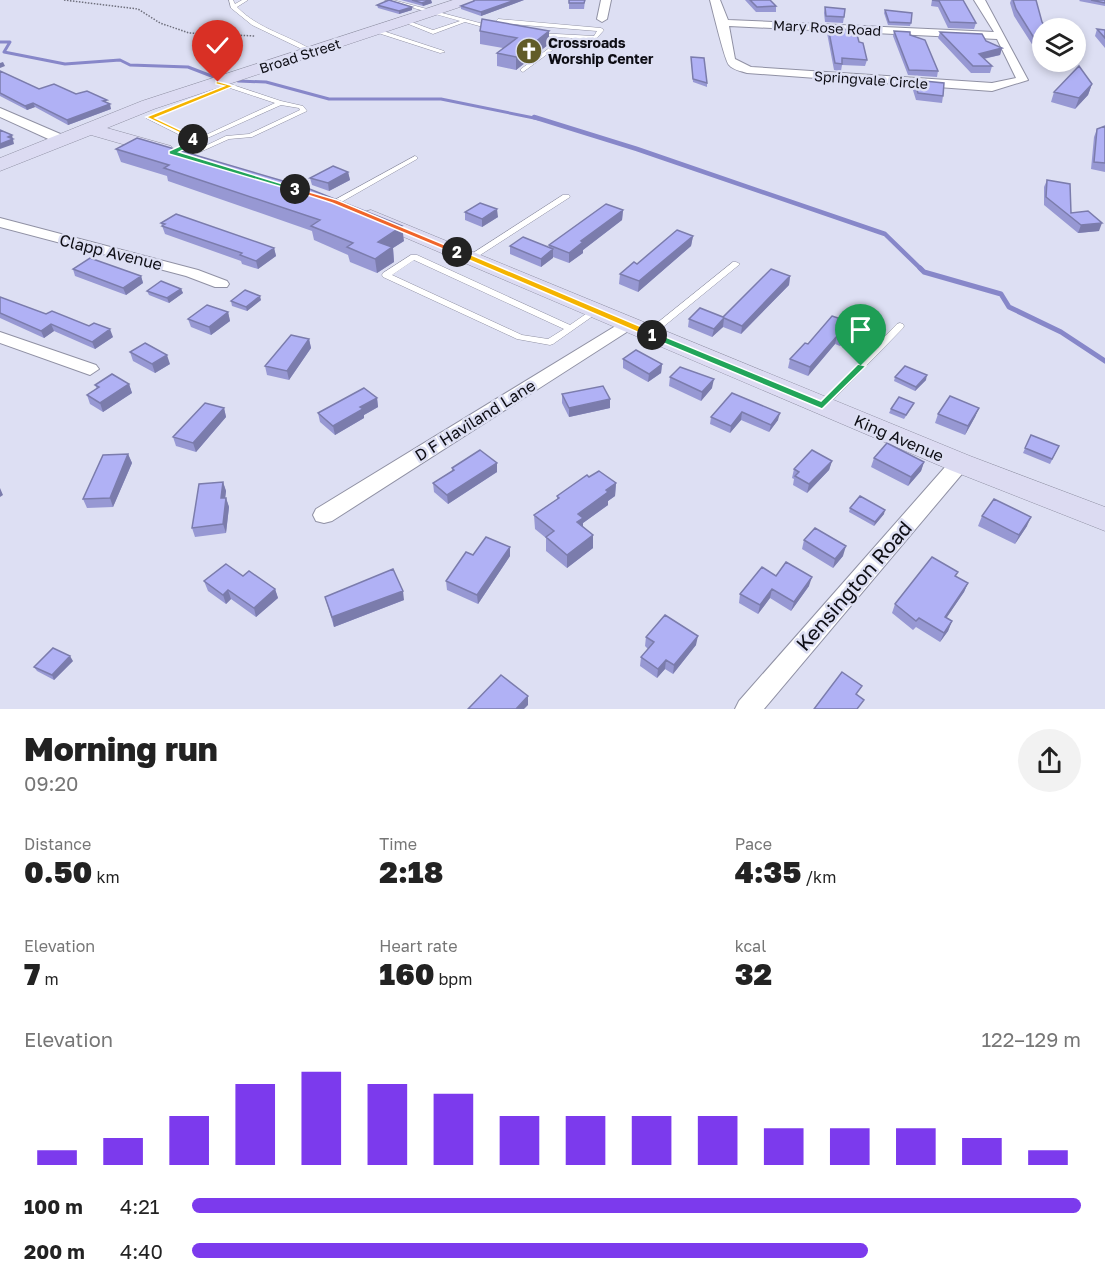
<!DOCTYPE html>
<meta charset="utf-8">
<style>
:root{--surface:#fff;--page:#f2f2f2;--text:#222;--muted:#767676;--accent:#7c3aed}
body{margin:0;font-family:"Golos Text",sans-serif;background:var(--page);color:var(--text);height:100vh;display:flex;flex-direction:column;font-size:22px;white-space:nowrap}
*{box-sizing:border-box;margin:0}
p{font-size:20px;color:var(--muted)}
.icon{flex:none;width:33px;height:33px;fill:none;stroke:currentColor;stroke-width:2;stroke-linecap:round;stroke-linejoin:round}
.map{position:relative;height:709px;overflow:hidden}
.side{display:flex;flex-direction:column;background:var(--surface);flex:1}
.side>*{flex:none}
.tools{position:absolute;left:1032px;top:18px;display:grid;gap:12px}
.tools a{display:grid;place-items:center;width:54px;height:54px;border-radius:50%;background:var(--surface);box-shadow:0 3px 9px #0003;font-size:30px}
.pin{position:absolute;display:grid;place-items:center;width:51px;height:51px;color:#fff;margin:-62px -26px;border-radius:50% 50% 50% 0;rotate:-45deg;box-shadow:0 0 6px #0007}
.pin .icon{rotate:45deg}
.km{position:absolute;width:30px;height:30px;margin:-15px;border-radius:50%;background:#222;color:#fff;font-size:16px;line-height:30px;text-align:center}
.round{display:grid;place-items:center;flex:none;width:63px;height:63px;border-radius:32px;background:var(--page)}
.summary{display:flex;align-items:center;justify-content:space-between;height:102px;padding:0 24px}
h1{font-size:33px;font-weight:800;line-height:45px}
.metrics{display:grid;grid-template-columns:repeat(3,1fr);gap:9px;height:102px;padding:6px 24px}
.metrics div{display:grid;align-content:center}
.metrics b{font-size:30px;font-weight:800}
.metrics small{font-size:16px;font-weight:400}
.metrics p{font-size:16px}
.chart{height:168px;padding:12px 24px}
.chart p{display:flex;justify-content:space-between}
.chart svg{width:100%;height:108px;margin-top:6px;stroke:var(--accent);stroke-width:6}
ul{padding:0 24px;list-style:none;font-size:20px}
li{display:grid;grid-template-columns:96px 72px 1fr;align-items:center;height:45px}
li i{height:15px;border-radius:8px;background:var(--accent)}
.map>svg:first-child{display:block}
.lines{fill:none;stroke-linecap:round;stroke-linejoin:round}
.stream-far2{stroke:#8787c9;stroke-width:3}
.stream-far1{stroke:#8787c9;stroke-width:4.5}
.stream{stroke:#8787c9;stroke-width:5}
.lane-casing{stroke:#9091a4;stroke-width:1}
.street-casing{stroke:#9091a4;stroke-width:2}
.secondary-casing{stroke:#9091a4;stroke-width:1}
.path{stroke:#6f707d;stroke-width:1.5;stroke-dasharray:1.5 1.5;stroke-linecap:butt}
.lane{fill:#fff;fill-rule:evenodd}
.street{fill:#fff;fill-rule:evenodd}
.secondary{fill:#dcdbf2;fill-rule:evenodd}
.wall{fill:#9798d3}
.shaded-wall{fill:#7b7cac}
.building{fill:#b0b1f5;stroke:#7b7cac;stroke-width:1.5}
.split-1{fill:#22a559;stroke:#fff;stroke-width:1.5}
.split-2{fill:#f5b400;stroke:#fff;stroke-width:1.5}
.split-3{fill:#f0652b;stroke:#fff;stroke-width:1.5}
.split-4{fill:#22a559;stroke:#fff;stroke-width:1.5}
.split-5{fill:#f5b400;stroke:#fff;stroke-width:1.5}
.labels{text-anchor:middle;stroke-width:5;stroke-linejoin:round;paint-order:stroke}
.far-street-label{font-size:14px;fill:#0d0d14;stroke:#dddff3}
.far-poi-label{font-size:14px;font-weight:bold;fill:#0d0d14;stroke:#dddff3;text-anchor:start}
.street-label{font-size:16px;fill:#0d0d14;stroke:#dddff3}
.near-street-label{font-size:20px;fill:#0d0d14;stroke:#dddff3}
</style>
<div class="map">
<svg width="1105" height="709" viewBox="0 0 1105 709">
<rect width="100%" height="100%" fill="#dddff3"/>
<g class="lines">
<!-- stream-far2 -->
<path class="stream-far2" d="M0 42H10L4 52 65 64 120 60 130 65 188 67 214 77
M238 81 266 82 329 99H441L539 119"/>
<!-- stream-far1 -->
<path class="stream-far1" d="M534 117 637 149 885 234 922 270"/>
<!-- stream -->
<path class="stream" d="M920 268 924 272 1001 294 1009 307 1061 332 1105 361"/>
<defs>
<path id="lane" d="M229 0H233L235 4 242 0H248L237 7C259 30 289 35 315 52L310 53 252 25 231 8Z
M385 0H393L491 26 498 19 601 28 604 30 595 40 558 37 562 43 561 44 523 72 521 71V69L556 43 553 37 538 35V33L594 36 597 31 499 23 494 28 490 29 465 22 433 34 401 21 406 20 433 30 460 21Z
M377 29 444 51 445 52 440 53 375 32 374 31Z
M218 80 281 101 303 106 307 111 252 137 229 139 189 157 187 158 184 156 226 136 249 134 300 110 299 108 281 105 174 153H170V151L192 141 146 118 224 86 215 82ZM230 88 275 103 197 139 154 118Z
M415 156 417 157V159L338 204H335L331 202Z
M563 195H569L570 197 474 259H471L467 257Z
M411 255H417L570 325 593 309 596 308 600 311 553 344 550 345 517 339 383 277 382 275 383 273ZM414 260 564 329 548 339 522 335 392 275Z
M733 262H736L740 264 652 336H646L645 334 646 332Z
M900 323 903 324 904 326 903 328 825 408H819L817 406 819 404 897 324Z"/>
<path id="street" d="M601 0H611L607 19 602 22 597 19Z
M710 0H720L728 20 994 32 974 0H985L1028 80 992 91 747 73C741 71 733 70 729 65 725 62 713 11 710 0ZM729 26 997 39 1016 78 992 83 751 67 735 59Z
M0 108 65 136 67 139 60 143 55 142 0 117Z
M0 218 198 270 227 281 229 284 227 287H215L186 276 0 227Z
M627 319 636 324 633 328 332 521 324 523 316 521 313 515 316 509Z
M0 332 96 365 99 369 90 375 0 343Z
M960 456 967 458 970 463 967 468 764 709H735L739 701 953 458Z"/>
<path id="secondary" d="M453 0H474L472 3 154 109 107 128 171 146 173 150 171 154 164 156 91 135 0 171V158L142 101Z
M371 210 970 456 1105 507V531L950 470 364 220 361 216 364 212Z"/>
</defs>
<!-- lane casing -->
<use href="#lane" class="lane-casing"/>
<!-- street casing -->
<use href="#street" class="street-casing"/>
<!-- secondary casing -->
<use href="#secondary" class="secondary-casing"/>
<!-- path -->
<path class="path" d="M64 0 138 9 160 23 189 33 255 36"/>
<!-- lane -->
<use href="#lane" class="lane"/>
<!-- street -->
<use href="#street" class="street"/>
<!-- secondary -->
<use href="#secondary" class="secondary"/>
</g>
<!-- wall -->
<path class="wall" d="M401 0H431L432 3 423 6Z
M474 0H524L481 16 461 9V6L474 1Z
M569 0H585L584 9H569Z
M745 0H770L776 6V12H756Z
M932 0H963L976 23 974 29 948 28 938 7 931 6Z
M1011 0H1036L1042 28V53L1037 52 1014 16 1010 3Z
M1080 0H1105V6L1079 1Z
M377 5 412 10 399 14 378 8Z
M825 7 844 17 843 23 825 22 824 13Z
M885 10 911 23 910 26 888 25 884 13Z
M828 27 859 42 867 60 865 66 842 65 841 71 834 70 827 33Z
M1097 29 1105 30V48L1095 36Z
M480 31 549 44 516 70 497 66V53L503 48 480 44Z
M894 31 910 35 938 71 937 77 908 75 893 36Z
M940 32 986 41 1002 48 1000 55 984 59 992 66 990 73H971L938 38Z
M691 57 707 83V87L693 82Z
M0 71 39 89 76 94 108 104 111 109 68 125 35 107 27 110 0 96Z
M914 80 943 96 942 103 916 100 912 87Z
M1092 84 1088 95 1075 109 1051 102 1054 92Z
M1105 126V172L1091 169 1094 137 1097 129Z
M137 138 404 241 393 248 394 262 377 273 350 262 348 255 314 240 312 231 168 181 167 176 121 162 116 149Z
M348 172 350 180 329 191 312 185 310 178Z
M1047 180 1071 213 1099 231 1078 233 1044 205V187Z
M623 210 622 220 583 250V253L569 263 553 257 541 267 510 254V246L549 248V245Z
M465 212 498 217 482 227 465 220Z
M161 223 274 248 276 256 258 269 242 264 241 261 165 234Z
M693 236 691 246 638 292 619 284 620 274 637 264Z
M73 269 141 276 143 283 126 295 75 276Z
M790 276 789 285 741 334 723 327 712 337 688 327 689 319 723 317Z
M181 289 183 293 169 303 149 295 147 291Z
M0 297 46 314 113 337 95 349 54 331 44 338 0 318Z
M261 300 247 311 232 306 231 301Z
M228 312 230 321 211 335 191 327 188 319Z
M853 323 851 332 840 346 835 344 808 376 788 368 790 359 808 344Z
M309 339 311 348 289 380 267 375 265 366Z
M130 352 170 364 155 373 133 361Z
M623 359 662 364 661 373 648 382 623 368Z
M670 377 712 388 701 401 669 386Z
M895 377 926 380 915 391 894 381Z
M129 384 132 393 103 412 90 404 87 395 97 389 95 385Z
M732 393 778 420 769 432 741 420 730 433 710 424 711 417Z
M562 394 610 408 569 417 562 403Z
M377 398 378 407 364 415V418L335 435 320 422 318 413Z
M914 403 912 407 904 419 889 413 891 409Z
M224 408 226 417 196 452 176 446 173 437Z
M979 408 975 417 965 435 935 423 938 414Z
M1031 435 1059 446 1050 464 1023 453Z
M128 454 132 463 113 507 87 508 83 499Z
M874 458 924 462 921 471 908 486 871 467Z
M832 461 829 470 807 493 793 485 794 479 792 478 794 469Z
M452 468 497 472 448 504 434 492 433 483 452 471Z
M589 477 616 483 615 496 608 501V505L583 523V527L593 548 567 568 546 551V538L535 529 534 515 557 499V496Z
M223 482 226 491 225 498H226L229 507 226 533 195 537 192 528Z
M850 508 884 514 874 526 849 512Z
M982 516 1027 526 1015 544 978 526Z
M804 540 843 556 833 568 802 549Z
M510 547V556L478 604 447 590 446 581 473 555Z
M243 576 275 589 278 598 256 617 231 599 226 604 208 591 204 581Z
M776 576 809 586 791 611 770 598 758 614 739 603 740 594Z
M956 576 968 583 964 592 946 618 952 621 948 631 940 642 916 627 913 630 892 613 895 604Z
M325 597 404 600 334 627Z
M646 637 696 645 673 674 665 669 657 678 640 666 641 657 648 649 645 646Z
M73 661 54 680 37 671 34 667Z"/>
<!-- shaded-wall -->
<path class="shaded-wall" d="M430 0H431L432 3 423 6 422 3Z
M515 0H524L481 16V12Z
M412 7V10L399 14V11Z
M549 31V44L516 70V57Z
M1002 48 1000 55 977 60 979 54Z
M3 62 5 66 0 68V63Z
M1092 84 1088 95 1075 109 1079 98Z
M33 103 35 107 27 110 25 106Z
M110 104 111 109 68 125 67 120Z
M12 135 14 144 0 149V144L8 137Z
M348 172 350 180 329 191 328 183Z
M497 209 498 217 482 227V219Z
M623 210 622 220 583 250V253L569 263V253L581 241Z
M1102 223 1099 231 1078 233 1081 225Z
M402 226 404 241 393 248 394 262 377 273 375 259 378 242Z
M693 236 691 246 638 292 639 281Z
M274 248 276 256 258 269 256 261Z
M553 249V258L541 267V259Z
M141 276 143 283 126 295 123 288Z
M790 276 789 285 741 334 742 326Z
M181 289 183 293 169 303 167 298Z
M260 296 261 300 247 311 246 307Z
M228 312 230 321 211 335 209 327Z
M724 318 723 327 712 337 714 329Z
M853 323 851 332 840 346 842 337Z
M51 324 54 331 44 338 41 331Z
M110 329 113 337 95 349 92 342Z
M837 336 835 344 808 376 810 367Z
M309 339 311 348 289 380 287 371Z
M167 355 170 364 155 373 152 364Z
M662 364 661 373 648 382 649 374Z
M927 375 926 380 915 391 916 387Z
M714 379 712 388 701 401 702 392Z
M129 384 132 393 103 412 100 403Z
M377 398 378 407 364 415V418L335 435 333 426 360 407Z
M610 399V408L569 417V408Z
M224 408 226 417 196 452 193 443Z
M979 408 975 417 965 435 968 426Z
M742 412 741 420 730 433 731 426Z
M780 413 778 420 769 432 771 425Z
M128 454 132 463 113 507 110 498Z
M832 461 829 470 807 493 809 484Z
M924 462 921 471 908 486 911 477Z
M497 463V472L448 504 447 495Z
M223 482 226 491 224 508 221 498Z
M616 483 615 496 608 501V505L583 523V531L577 536 578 514 606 490Z
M0 488 3 495 0 497Z
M226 498 229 507 226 533 223 524Z
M885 510 884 514 874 526 875 522Z
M1031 517 1027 526 1015 544 1019 535Z
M593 535V548L567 568V555Z
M846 546 843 556 833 568 835 559Z
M510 547V556L478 604 477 595Z
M812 577 809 586 791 611 794 602Z
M968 583 964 592 941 626 945 617Z
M275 589 278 598 256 617 254 608Z
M772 589 770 598 758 614 760 605Z
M228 590 231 599 226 604 223 595Z
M403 591 404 600 334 627 332 617Z
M952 621 948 631 940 642 944 633Z
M698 636 696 645 673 674 674 665Z
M70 656 73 661 54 680 52 675Z
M666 660 665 669 657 678 658 669Z
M528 696V705L524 709H516Z"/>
<!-- building -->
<path class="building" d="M389 0 412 7 399 11 377 5Z
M412 0H430L422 3Z
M474 0H515L481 12 461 6 474 1Z
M569 0H585L584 3H569Z
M750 0H770L776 6 757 7Z
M932 0H963L976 23 950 22 939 1Z
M1013 0H1036L1042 22 1046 28H1042V46H1039L1016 9Z
M1091 0H1105V3Z
M825 7 845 9 844 17 826 16Z
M885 10 912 13 911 23 889 22Z
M482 19 549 31 516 57 497 53 517 38 480 31Z
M828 27 856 31 859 42 863 43 867 60 842 58V64L835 63Z
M1097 29 1105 30V38Z
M894 31 910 32V35L925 40 938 71 909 70Z
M940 32 982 34 986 41 1002 48 979 54 992 66H973Z
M691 57 704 58 707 83 693 79Z
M1079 66 1092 84 1079 98 1054 92Z
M0 71 39 89 54 84 76 94 87 91 107 100 103 101 110 104 67 120 33 103 25 106 0 93Z
M914 80 944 83 943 96 918 93Z
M1105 126V163L1094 162 1097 129Z
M0 130 12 135 8 137 13 139 0 144Z
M137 138 307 188 402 226 378 242 392 247 375 259 347 247 353 243 311 226 320 220 164 168 169 165 116 149Z
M333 166 348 172 328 183 310 178Z
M1047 180 1070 184 1071 213 1088 211 1102 223 1081 225 1046 197Z
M480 203 497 209 482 219 465 212Z
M606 204 623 210 581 241 583 242 569 253 549 245Z
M176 214 274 248 256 261 240 255 242 253 162 226 165 224 161 223Z
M677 230 693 236 639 281 620 274 634 262 637 264Z
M523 237 553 249 541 259 510 246Z
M90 258 141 276 123 288 73 269Z
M771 269 790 276 742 326 724 318 714 329 689 319 700 308 723 317Z
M161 281 181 289 167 298 147 291Z
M245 290 260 296 246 307 231 301Z
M0 297 46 314 52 311 89 326 94 323 110 329 92 342 51 324 41 331 0 313Z
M207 305 228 312 209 327 188 319Z
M832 316 853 323 842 337 837 336 810 367 790 359 805 343 808 344Z
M291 335 309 339 287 371 265 366Z
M145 343 167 355 152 364 130 352Z
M636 350 662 364 649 374 623 359Z
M905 366 927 375 916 387 895 377Z
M680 367 714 379 702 392 670 377Z
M112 374 129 384 100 403 87 395 99 387 95 385Z
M603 386 610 399 569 408 562 394Z
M364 388 377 398 360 407 363 409 333 426 318 413Z
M732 393 780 413 771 425 742 412 731 426 711 417Z
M950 396 979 408 968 426 938 414Z
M899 397 914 403 906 415 891 409Z
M205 403 224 408 193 443 173 437Z
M1031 435 1059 446 1052 459 1025 448Z
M887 443 924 462 911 477 874 458Z
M480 450 497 463 447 495 433 483 454 470 452 468Z
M812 450 832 461 809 484 795 476 799 472 794 469Z
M128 454 110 498 83 499 103 455Z
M599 471 616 483 606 490 608 492 578 514 583 518 577 522 593 535 567 555 546 537 554 531 534 515 559 498 557 496 587 475 589 477Z
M223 482 221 498H226L223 524 192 528 199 484Z
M860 496 885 510 875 522 850 508Z
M994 499 1031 517 1019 535 982 516Z
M815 528 846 546 835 559 804 540Z
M486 537 510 547 477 595 446 581 466 552 473 555Z
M932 557 958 572 955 576 968 583 945 617 952 621 944 633 919 618 916 621 895 604Z
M786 562 812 577 794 602 772 589 760 605 740 594 762 567 776 576Z
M226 564 243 576 249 571 275 589 254 608 228 590 223 595 204 581Z
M393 569 403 591 332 617 325 597Z
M665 615 698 636 674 665 666 660 658 669 641 657 654 642 646 637Z
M53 648 70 656 52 675 34 667Z
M842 672 862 686 856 694 864 700 857 709H814Z
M501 675 528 696 516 709H468Z"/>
<!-- split-1 -->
<path class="split-1" d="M649 333H656L821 401 858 364 866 366 822 409 649 337Z"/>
<!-- split-2 -->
<path class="split-2" d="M457 249 656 333 657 335 649 337 455 254Z"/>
<!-- split-3 -->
<path class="split-3" d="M292 187 337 200 462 252 455 254 332 203 292 190Z"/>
<!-- split-4 -->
<path class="split-4" d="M190 137 200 141 179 152 299 189 292 190 169 154V151L191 141Z"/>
<!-- split-5 -->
<path class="split-5" d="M216 81 234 86 155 118 195 137V140L146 117 224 86 216 84Z"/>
<!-- icons -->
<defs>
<symbol id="church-disc" viewBox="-11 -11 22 22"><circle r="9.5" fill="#615c28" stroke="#dddff3"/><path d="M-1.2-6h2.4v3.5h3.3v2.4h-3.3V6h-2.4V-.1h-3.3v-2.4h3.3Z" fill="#fff"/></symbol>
</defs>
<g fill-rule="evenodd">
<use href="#church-disc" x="514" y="36" width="30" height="30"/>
</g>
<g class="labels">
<!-- far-street labels -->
<g class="far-street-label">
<text transform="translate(827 28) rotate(3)" y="5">Mary Rose Road</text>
<text transform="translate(300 56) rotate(-18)" y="5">Broad Street</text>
<text transform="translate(871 80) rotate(4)" y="5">Springvale Circle</text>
</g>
<!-- far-poi labels -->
<g class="far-poi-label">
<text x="548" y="48">Crossroads<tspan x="548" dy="16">Worship Center</tspan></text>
</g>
<!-- street labels -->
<g class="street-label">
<text transform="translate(111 252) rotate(14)" y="6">Clapp Avenue</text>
<text transform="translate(475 420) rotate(-32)" y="6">D F Haviland Lane</text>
<text transform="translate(899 438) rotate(23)" y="6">King Avenue</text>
</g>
<!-- near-street labels -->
<g class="near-street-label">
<text transform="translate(854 586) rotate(-49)" y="7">Kensington Road</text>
</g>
</g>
</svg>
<div class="tools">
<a><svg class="icon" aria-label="layers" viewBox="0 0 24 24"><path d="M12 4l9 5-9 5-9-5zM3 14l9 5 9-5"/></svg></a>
</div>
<div class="pin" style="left:861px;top:366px;background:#1e9e55"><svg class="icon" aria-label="arrive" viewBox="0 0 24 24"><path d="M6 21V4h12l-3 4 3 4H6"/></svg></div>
<div class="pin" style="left:218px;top:82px;background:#d93025"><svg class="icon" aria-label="check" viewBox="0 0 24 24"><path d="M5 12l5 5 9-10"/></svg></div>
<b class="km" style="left:652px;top:335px">1</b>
<b class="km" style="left:457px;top:252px">2</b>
<b class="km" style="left:295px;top:189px">3</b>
<b class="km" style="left:193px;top:139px">4</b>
</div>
<section class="side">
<div class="summary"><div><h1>Morning run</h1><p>09:20</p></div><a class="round"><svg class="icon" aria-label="share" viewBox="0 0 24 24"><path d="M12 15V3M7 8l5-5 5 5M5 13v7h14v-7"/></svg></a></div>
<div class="metrics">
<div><p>Distance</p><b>0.50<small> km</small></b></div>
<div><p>Time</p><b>2:18</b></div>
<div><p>Pace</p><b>4:35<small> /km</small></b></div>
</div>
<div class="metrics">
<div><p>Elevation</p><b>7<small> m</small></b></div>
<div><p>Heart rate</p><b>160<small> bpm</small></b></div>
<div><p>kcal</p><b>32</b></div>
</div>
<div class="chart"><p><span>Elevation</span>122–129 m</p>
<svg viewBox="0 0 160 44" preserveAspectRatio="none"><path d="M5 44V38M15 44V33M25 44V24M35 44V11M45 44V6M55 44V11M65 44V15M75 44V24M85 44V24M95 44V24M105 44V24M115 44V29M125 44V29M135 44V29M145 44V33M155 44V38"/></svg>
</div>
<ul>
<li><b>100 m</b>4:21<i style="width:100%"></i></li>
<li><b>200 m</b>4:40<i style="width:76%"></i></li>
</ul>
</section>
